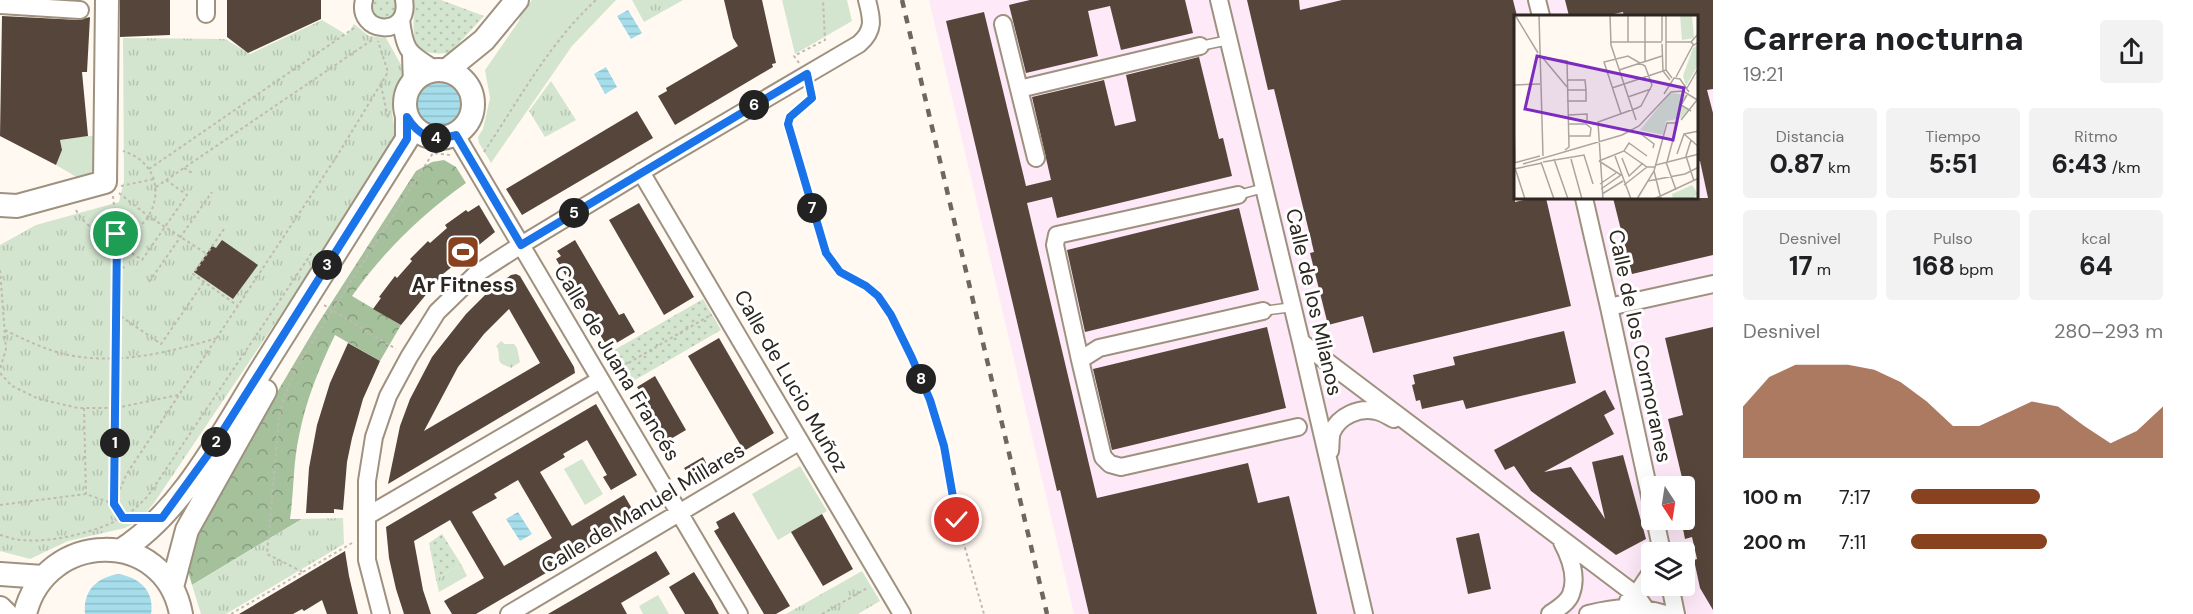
<!DOCTYPE html>
<html lang="es">
<meta charset="utf-8">
<style>
:root{--surface:#fff;--page:#f2f2f2;--text:#202124;--muted:#757577;--accent:#89421f}
body{margin:0;font-family:"DM Sans",sans-serif;background:var(--page);color:var(--text);height:100vh;display:flex;flex-direction:column;font-size:22px;white-space:nowrap}
*{box-sizing:border-box;margin:0}
p{font-size:20px;color:var(--muted)}
.icon{flex:none;width:33px;height:33px;fill:none;stroke:currentColor;stroke-width:2;stroke-linecap:round;stroke-linejoin:round}
.map{position:relative;flex:1;overflow:hidden}
.details{display:flex;flex-direction:column;background:var(--surface);width:480px}
.details>*{flex:none}
.needle{width:39px;rotate:168deg}
.buttons{position:absolute;left:1641px;top:476px;display:grid;gap:12px}
.buttons a{display:grid;place-items:center;width:54px;height:54px;border-radius:6px;background:var(--surface);box-shadow:0 6px 24px #0002;font-size:30px}
.pin{position:absolute;display:grid;place-items:center;width:51px;height:51px;color:#fff;margin:-26px;border:3px solid #fff;border-radius:50%;box-shadow:0 2px 6px #0007}
.km{position:absolute;width:30px;height:30px;margin:-15px;border-radius:50%;background:#222;color:#fff;font-size:16px;line-height:30px;text-align:center}
.round{display:grid;place-items:center;flex:none;width:63px;height:63px;border-radius:6px;background:var(--page)}
.overview{display:flex;align-items:center;justify-content:space-between;height:102px;padding:0 30px}
h1{font-size:33px;font-weight:800;line-height:45px}
.metrics{display:grid;grid-template-columns:repeat(3,1fr);gap:9px;height:102px;padding:6px 30px}
.metrics div{display:grid;align-content:center;border-radius:6px;background:var(--page);text-align:center}
.metrics b{font-size:26px;font-weight:800}
.metrics small{font-size:16px;font-weight:400}
.metrics p{font-size:16px}
.chart{height:168px;padding:12px 30px}
.chart p{display:flex;justify-content:space-between}
.chart svg{width:100%;height:108px;margin-top:6px;fill:var(--accent);opacity:.7}
ul{padding:0 30px;list-style:none;font-size:20px}
li{display:grid;grid-template-columns:96px 72px 1fr;align-items:center;height:45px}
li i{height:15px;border-radius:8px;background:var(--accent)}
main{display:flex;flex:1;min-height:0}
.map>svg:first-child{display:block}
.industrial{fill:#fee9f8;fill-rule:evenodd}
.grass{fill:#d3e5ce}
.forest{fill:url(#forest-crowns)}
.park{fill:url(#park-tufts)}
.garden{fill:url(#garden-dots)}
.water{fill:url(#water-rules)}
.building{fill:#56453a;fill-rule:evenodd}
.lines{fill:none;stroke-linecap:round;stroke-linejoin:round}
.lane-casing{stroke:#9e917f;stroke-width:11}
.street-casing{stroke:#9e917f;stroke-width:20}
.secondary-casing{stroke:#9e917f;stroke-width:26}
.path{stroke:#c0bab2;stroke-width:2;stroke-dasharray:3 3;stroke-linecap:butt}
.lane{stroke:#fff;stroke-width:8}
.street{stroke:#fff;stroke-width:16}
.secondary{stroke:#fff;stroke-width:22}
.rail{stroke:#6d6760;stroke-width:4.5;stroke-dasharray:8 8;stroke-linecap:butt}
.route-casing{stroke:#fff;stroke-width:12}
.route{stroke:#1a73e8;stroke-width:8}
.labels{text-anchor:middle;stroke-width:6;stroke-linejoin:round;paint-order:stroke}
.poi-label{font-size:21px;font-weight:bold;fill:#2c2720;stroke:#fff}
.street-label{font-size:21px;fill:#2c2720;stroke:#fff}
.inset-road{fill:none;stroke:#aba59d;stroke-width:1.5}
.view{fill:#7b2cbf;fill-opacity:0.15;stroke:#7b2cbf;stroke-width:3}
.inset-edge{fill:none;stroke:#2c2720;stroke-width:3}
</style>
<main>
<div class="map">
<svg width="1713" height="614" viewBox="0 0 1713 614">
<defs>
<pattern id="forest-crowns" width="20" height="18" patternUnits="userSpaceOnUse" patternTransform="scale(1.5)"><rect width="20" height="18" fill="#a4c19c"/><path d="M2 6a3 3 0 1 1 6 0M12 15a3 3 0 1 1 6 0" fill="none" stroke="#869d7f"/></pattern>
<pattern id="park-tufts" width="24" height="20" patternUnits="userSpaceOnUse" patternTransform="scale(1.5)"><rect width="24" height="20" fill="#d3e5ce"/><path d="M3 7l-1-3M5 7V3M7 7l1-3M15 17l-1-3M17 17v-4M19 17l1-3" fill="none" stroke="#b5c4b1"/></pattern>
<pattern id="garden-dots" width="8" height="8" patternUnits="userSpaceOnUse" patternTransform="scale(1.5)"><rect width="8" height="8" fill="#d3e5ce"/><path d="M2 2h.1M6 6h.1" fill="none" stroke="#b5c4b1" stroke-width="1.8" stroke-linecap="round"/></pattern>
<pattern id="water-rules" width="6" height="5" patternUnits="userSpaceOnUse" patternTransform="scale(1.5)"><rect width="6" height="5" fill="#a6ddeb"/><path d="M0 2.5h6" fill="none" stroke="#8fbec9"/></pattern>
</defs>
<rect width="100%" height="100%" fill="#fff9f1"/>
<!-- industrial -->
<path class="industrial" d="M929 0H1713V614H1074ZM1515 16H1696V198H1515ZM1652 486H1684V519H1652ZM1652 552H1684V585H1652Z"/>
<!-- grass -->
<path class="grass" d="M532 0H616L572 46 491 163 479 143 478 137 483 129 490 98 485 70 519 21 520 15Z
M782 0H847L852 21 795 54Z
M88 136H94L95 168 93 172 78 178 56 165 62 150 60 140Z
M582 459 603 494 585 505 564 469Z
M800 466 827 511 778 540 752 494Z
M658 595 669 614H643L639 606Z"/>
<!-- forest -->
<path class="forest" d="M444 160 456 167 466 183C421 215 384 251 352 296L401 325 380 361 335 335C319 368 306 400 299 436 293 463 294 492 290 519H302L192 585 188 571V552L250 438 317 325 416 171 432 162Z"/>
<!-- park -->
<path class="park" d="M632 0H683L644 22Z
M322 20 347 35 354 24 369 36 386 38 404 70 394 91 392 113 395 131 392 150 154 503 140 520 125 528 68 541 30 559 0 551V245L36 225 119 202 124 181 123 38 225 39 250 54Z
M551 81 576 120 545 137 529 111Z
M501 341 505 344H514L517 348 520 362 511 368C508 366 501 365 500 362 497 356 501 352 496 346Z
M343 518 344 544 226 614H201L192 585 302 519Z
M461 564 467 576 439 592 436 579Z
M862 571 880 601 858 614H786Z"/>
<!-- garden -->
<path class="garden" d="M373 0H395L398 7 392 19 379 20C372 14 369 8 373 0Z
M414 0H441L484 16 450 53C404 58 415 31 414 0Z
M703 299 721 330 623 387 604 356Z
M442 534 461 564 436 579 429 543Z"/>
<!-- water -->
<path class="water" d="M628 10 642 33 631 39 617 16Z
M606 67 617 87 605 94 594 74Z
M416 102a24 24 0 1 1 48 0a24 24 0 1 1-48 0Z
M518 512 532 534 520 541 506 519Z
M118 574C139 577 155 591 151 614H85C83 591 96 578 118 574Z"/>
<!-- building -->
<path class="building" d="M120 0H170V35L120 37Z
M227 0H321V19L248 53 227 37Z
M724 0H762L776 63 772 64 773 67 675 125 658 96 667 91 666 88 738 46 733 38Z
M1030 0H1185L1193 33 1121 50 1110 6 1088 11 1098 56 1026 73 1009 5Z
M1247 0H1299L1300 10 1342 0H1513L1517 16H1515V202L1533 198H1546L1571 306 1373 353 1363 316 1328 325 1310 253 1314 252 1274 89 1268 90Z
M1565 0H1713V89L1707 90 1713 113V255L1632 274 1613 198H1708L1700 161 1696 162V16H1624L1623 12 1605 16H1569Z
M984 12 1026 186 1051 180 1032 97 1104 80 1115 126 1136 121 1126 75 1199 57 1219 139 1223 138 1232 176 1057 218 1052 197 1027 203 1097 498 1248 463 1258 503 1289 496 1317 614H1089L1060 490 1057 491 946 21Z
M2 16 79 20 90 17 87 72H82L88 136 60 140 62 150 56 165 0 136Z
M637 111 653 138 522 215 506 189Z
M639 203 694 297 664 315 609 220Z
M479 205 495 232 443 274 401 325 373 309 381 298 379 297 395 276 397 278 412 261 410 259 428 241 430 243 447 228 445 225 466 210 468 212Z
M1239 208 1259 290 1085 332 1067 250Z
M222 240 258 265 233 299 194 272 212 246 216 248Z
M575 240 619 315 624 313 635 332 613 345 610 340 605 343 556 259 561 256 557 251Z
M516 274 520 276 574 367 575 373 388 484 400 426 410 399 432 357 466 314 485 295 511 275ZM509 309 540 363 424 431 458 367 484 334Z
M1267 327 1286 408 1112 450 1093 369Z
M1713 327V610L1700 588 1694 560 1697 559 1692 537 1685 539 1681 519H1684V486L1668 419 1683 415 1665 338Z
M1564 331 1576 383 1466 409 1463 400 1422 409 1420 400 1416 401 1412 385 1415 384 1413 375 1455 365 1453 357Z
M719 338 774 433 744 451 688 356Z
M348 343 380 361 363 399 352 438 347 462 343 510 334 509V513H306L309 468 317 425 330 383Z
M655 376 686 430 669 440 665 435 660 438 635 395 640 392 637 387Z
M1605 390 1615 409 1604 415 1614 434 1544 472 1571 467 1605 519 1592 462 1623 455 1646 539 1616 555 1531 491 1514 466 1505 470 1494 450Z
M596 404 637 475 611 490 603 477 607 475 587 440 563 454 565 457 540 472 572 526 624 495 638 519 476 614H452L444 601 484 578 450 520 414 541 423 590 431 614H404L396 589 389 558 386 527ZM518 480 552 538 504 566 472 512 497 498 494 494Z
M703 457 710 470 693 481 684 468Z
M734 512 790 606 776 614H764L714 531 719 528 716 522Z
M822 514 853 569 823 586 791 532Z
M1479 533 1491 589 1468 594 1456 538Z
M345 551 349 576 358 614H327L322 600 304 611 302 609 293 614H239Z
M656 551 670 574 621 603 627 614H548Z
M694 572 712 601 719 614H685L669 587Z"/>
<g class="lines">
<defs>
<path id="lane" d="M1200 46 1229 40
M1238 195 1264 188
M1263 311 1293 307"/>
<path id="street" d="M206 0V14
M364 0C355 34 411 39 404 0
M1219 0 1301 342 1364 614
M1537 0 1541 16
M0 5 80 10
M401 20C405 53 409 53 436 70
M1003 24 1019 89 1200 46
M411 55 412 84
M1019 89 1036 158
M456 135 739 614
M641 172 902 614
M1584 198 1609 307 1652 505
M1609 307 1713 284
M1263 311 1099 348 1080 360 1103 457 1110 464 1121 467 1298 427
M1301 342 1636 595 1649 614
M1080 360 1055 245 1057 235 1238 195
M1330 451C1331 445 1330 437 1332 432 1339 416 1359 407 1376 411 1382 412 1388 416 1394 419
M367 516 600 380
M1655 519 1662 552
M1670 585 1676 614
M1628 601 1636 595 1652 571
M381 614 367 560V481L374 437 388 396 409 357 437 312 476 274 521 245 658 162 859 44C875 30 872 19 867 0
M509 614 800 441
M1550 614C1557 609 1568 603 1571 594 1578 576 1570 557 1562 542
M1588 614C1617 607 1636 605 1665 614"/>
<path id="secondary" d="M405 104a34 34 0 1 1 68 0a34 34 0 1 1-68 0Z
M447 70 484 40 517 0
M0 205 17 206 105 182 107 0
M120 551C184 511 224 429 264 366 311 291 359 215 407 139V117
M0 574 43 577
M172 587 187 530 265 391
M0 608 6 614
M25 614C45 530 165 527 181 614"/>
</defs>
<!-- lane casing -->
<use href="#lane" class="lane-casing"/>
<!-- street casing -->
<use href="#street" class="street-casing"/>
<!-- secondary casing -->
<use href="#secondary" class="secondary-casing"/>
<!-- path -->
<path class="path" d="M799 63 794 56 825 40 823 0
M381 85 388 118
M810 90 812 98 790 116 788 124 826 253 840 271 866 286 878 296 891 315 912 358 930 400 944 446 957 520 984 614
M484 152C519 100 549 43 596 0
M184 168 192 173
M149 169 354 28
M121 186 154 179
M156 187 372 40
M119 193 148 216 207 254
M113 196 117 235 114 504 123 517 132 518
M76 210C81 220 89 227 99 231 151 253 183 170 123 151
M224 229 193 274 238 306
M117 243 142 260 187 195 166 180
M117 263 126 269
M0 270 6 349 0 369
M149 282 212 192
M324 305 396 349
M116 313 161 344 204 282
M5 330C27 341 50 352 74 356 122 364 171 352 217 338
M613 372 709 316
M0 373 12 386 39 399 78 408H116L178 395
M84 408 86 494
M0 505 86 494 114 504 126 475 337 156 388 72 378 41
M0 535C8 537 15 540 23 540 51 543 98 532 123 517 132 512 140 504 148 496L313 251
M303 572 352 543
M231 614 303 572 267 554 279 418 283 400 297 366 433 153 450 155
M822 614 869 587"/>
<!-- lane -->
<use href="#lane" class="lane"/>
<!-- street -->
<use href="#street" class="street"/>
<!-- secondary -->
<use href="#secondary" class="secondary"/>
<!-- rail -->
<path class="rail" d="M902 0 1047 614"/>
</g>
<g class="lines">
<defs>
<path id="route" d="M116 234 117 235 114 504 123 518H162L207 456 407 139V117C419 137 434 142 456 135L521 245 807 74 812 98 790 117 788 124 826 253 840 272 866 286 878 296 891 315 912 358 930 400 944 446 957 520"/>
</defs>
<!-- route casing -->
<use href="#route" class="route-casing"/>
<!-- route -->
<use href="#route" class="route"/>
</g>
<!-- icons -->
<defs>
<symbol id="stadium-square" viewBox="-11 -11 22 22"><rect x="-9" y="-9" width="18" height="18" rx="4" fill="#89421f" stroke="#fff"/><path d="M0-5a6.5 5 0 1 0 0 10a6.5 5 0 1 0 0-10ZM-3.5-1.8h7v3.6h-7Z" fill="#fff"/></symbol>
</defs>
<g fill-rule="evenodd">
<use href="#stadium-square" x="444" y="233" width="38" height="38"/>
</g>
<g class="labels">
<!-- poi labels -->
<g class="poi-label">
<text x="463" y="292">Ar Fitness</text>
</g>
<!-- street labels -->
<g class="street-label">
<text transform="translate(1314 302) rotate(77)" y="7">Calle de los Milanos</text>
<text transform="translate(1640 346) rotate(78)" y="7">Calle de los Cormoranes</text>
<text transform="translate(617 363) rotate(59)" y="7">Calle de Juana Francés</text>
<text transform="translate(791 381) rotate(60)" y="7">Calle de Lucio Muñoz</text>
<text transform="translate(643 508) rotate(-31)" y="7">Calle de Manuel Millares</text>
</g>
</g>
<!-- overview -->
<g transform="translate(1514 15)">
<rect width="184" height="184" fill="#fff9f1"/>
<path d="M166 0H178L180 23 168 25Z" fill="#d3e5ce"/>
<path d="M184 30V50L172 71 169 61 179 33ZM156 78 173 80 167 90 175 95 167 103 152 106 149 120 126 115ZM178 170 184 179 178 184H159L158 179Z" fill="#d3e5ce"/>
<path class="inset-road" d="M1 0 24 38M25 0 29 141M96 0 97 30 122 105M114 0V27M131 0V46M148 0V26M152 26V55L158 63M152 26V0M96 27H148M152 27H177M183 28 180 30 177 27 185 18M148 29 149 56 156 65M28 42 53 72M30 43 53 46 55 132 51 135M105 55 148 41M162 62 179 30M53 65H71L72 75H53M0 70 26 69M98 73 152 55M173 73 185 52M150 79 160 63 166 64 175 77M173 80 167 90 177 96M114 82 137 74M53 86H72V75M54 100 73 99V105M167 105 183 85M0 109 1 148M54 109H72L77 113 76 121H54M127 119 140 129 139 133M170 119 185 132M177 125 172 141 180 166M110 136 133 152H141M163 139 170 119 185 116M101 141 117 184M108 143 115 161 129 148M40 144 54 184M57 144 68 184M85 146 110 136 115 128 133 141M85 146 107 160 87 174M27 147 40 184M29 147 70 140 79 169M152 147 162 175M153 147 164 106M0 148 26 141M9 149 108 120 125 111 157 77 169 76 185 86M142 150 185 139M1 153 11 184M0 154 28 148M140 156 147 184M134 166 171 159 185 152M86 169 102 158M110 170 133 152M88 179 109 166M89 184 84 107 123 93 127 91 138 70 131 51 114 41 90 47 107 99M123 184 140 156 153 108H164M140 184 185 163"/>
<path class="view" d="M23 41 170 73 159 125 11 94Z"/>
<rect width="184" height="184" class="inset-edge"/>
</g>
</svg>
<div class="buttons">
<a><svg class="needle" viewBox="-14 -14 28 28"><path d="M0-13l5 13h-10z" fill="#e53935"/><path d="M0 13l5-13h-10z" fill="#757577"/></svg></a>
<a><svg class="icon" aria-label="layers" viewBox="0 0 24 24"><path d="M12 4l9 5-9 5-9-5zM3 14l9 5 9-5"/></svg></a>
</div>
<div class="pin" style="left:116px;top:234px;background:#1e9e55"><svg class="icon" aria-label="arrive" viewBox="0 0 24 24"><path d="M6 21V4h12l-3 4 3 4H6"/></svg></div>
<div class="pin" style="left:957px;top:520px;background:#d93025"><svg class="icon" aria-label="check" viewBox="0 0 24 24"><path d="M5 12l5 5 9-10"/></svg></div>
<b class="km" style="left:115px;top:443px">1</b>
<b class="km" style="left:216px;top:442px">2</b>
<b class="km" style="left:327px;top:265px">3</b>
<b class="km" style="left:436px;top:138px">4</b>
<b class="km" style="left:574px;top:213px">5</b>
<b class="km" style="left:754px;top:105px">6</b>
<b class="km" style="left:812px;top:208px">7</b>
<b class="km" style="left:921px;top:379px">8</b>
</div>
<section class="details">
<div class="overview"><div><h1>Carrera nocturna</h1><p>19:21</p></div><a class="round"><svg class="icon" aria-label="share" viewBox="0 0 24 24"><path d="M12 15V3M7 8l5-5 5 5M5 13v7h14v-7"/></svg></a></div>
<div class="metrics">
<div><p>Distancia</p><b>0.87<small> km</small></b></div>
<div><p>Tiempo</p><b>5:51</b></div>
<div><p>Ritmo</p><b>6:43<small> /km</small></b></div>
</div>
<div class="metrics">
<div><p>Desnivel</p><b>17<small> m</small></b></div>
<div><p>Pulso</p><b>168<small> bpm</small></b></div>
<div><p>kcal</p><b>64</b></div>
</div>
<div class="chart"><p><span>Desnivel</span>280–293 m</p>
<svg viewBox="0 0 160 44" preserveAspectRatio="none"><path d="M0 44V23L10 11L20 6L30 6L40 6L50 8L60 13L70 21L80 31L90 31L100 26L110 21L120 23L130 31L140 38L150 33L160 23V44z"/></svg>
</div>
<ul>
<li><b>100 m</b>7:17<i style="width:51%"></i></li>
<li><b>200 m</b>7:11<i style="width:54%"></i></li>
</ul>
</section>
</main>
